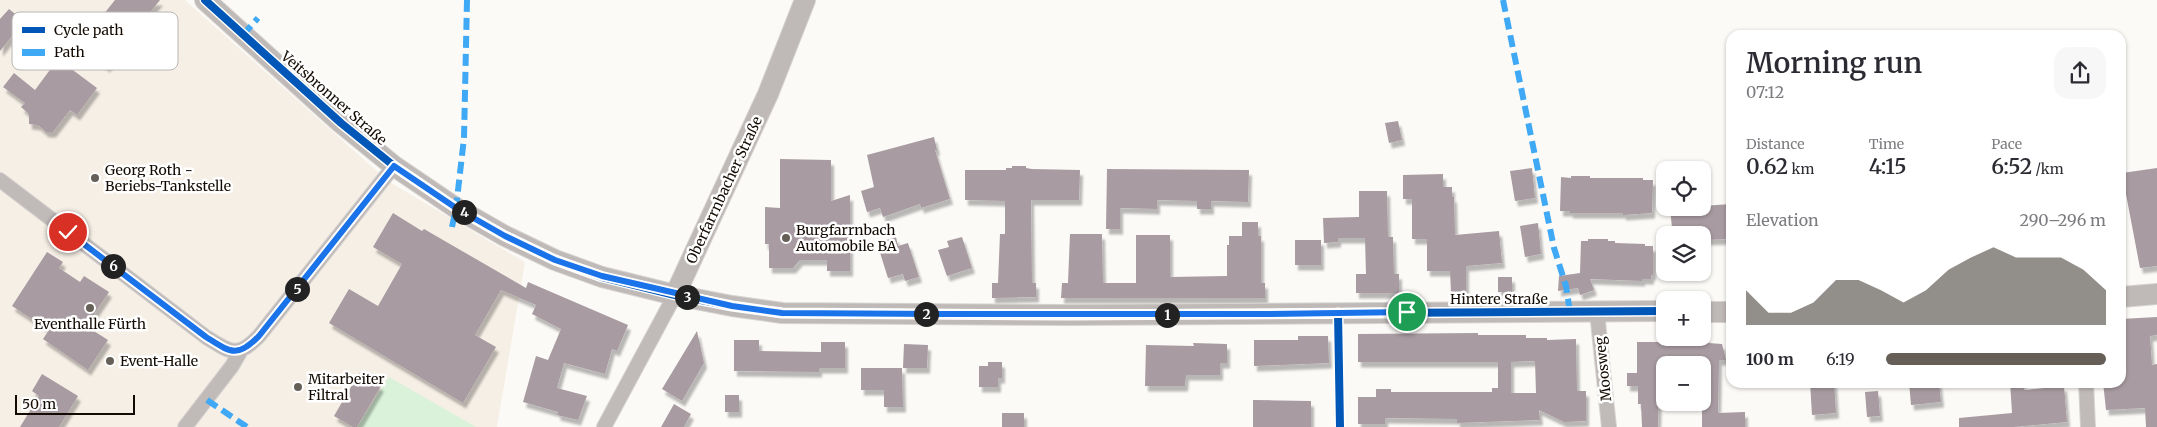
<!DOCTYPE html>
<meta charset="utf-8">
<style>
:root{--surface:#fff;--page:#f7f7f7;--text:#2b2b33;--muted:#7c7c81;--accent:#655f58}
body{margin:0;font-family:Merriweather,serif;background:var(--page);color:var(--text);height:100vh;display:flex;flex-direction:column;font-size:19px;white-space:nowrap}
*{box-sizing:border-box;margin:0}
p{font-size:16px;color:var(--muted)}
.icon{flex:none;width:28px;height:28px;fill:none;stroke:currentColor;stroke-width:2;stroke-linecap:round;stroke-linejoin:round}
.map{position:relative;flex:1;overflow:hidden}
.panel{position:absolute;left:1726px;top:30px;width:400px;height:358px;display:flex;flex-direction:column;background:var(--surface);border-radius:15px;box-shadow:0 1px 4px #0004}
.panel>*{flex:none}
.buttons{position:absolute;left:1656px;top:161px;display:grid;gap:10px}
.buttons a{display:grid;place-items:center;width:55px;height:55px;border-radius:10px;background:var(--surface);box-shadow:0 1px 4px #0004;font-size:25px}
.scale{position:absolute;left:15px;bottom:12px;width:120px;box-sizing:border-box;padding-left:5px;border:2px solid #130b03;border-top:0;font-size:14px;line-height:18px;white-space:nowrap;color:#130b03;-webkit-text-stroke:4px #fff;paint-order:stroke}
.pin{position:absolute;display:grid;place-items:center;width:42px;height:42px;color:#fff;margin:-21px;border:2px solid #fff;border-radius:50%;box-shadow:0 1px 5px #0007}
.km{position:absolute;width:25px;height:25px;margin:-12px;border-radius:50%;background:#222;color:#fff;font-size:14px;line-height:25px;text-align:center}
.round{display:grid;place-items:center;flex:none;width:52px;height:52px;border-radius:15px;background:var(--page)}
.head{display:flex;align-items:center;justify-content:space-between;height:85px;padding:0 20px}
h1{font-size:28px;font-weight:600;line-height:38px}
.metrics{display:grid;grid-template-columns:repeat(3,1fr);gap:8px;height:85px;padding:5px 20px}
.metrics div{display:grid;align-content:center}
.metrics b{font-size:21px;font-weight:600}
.metrics small{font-size:14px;font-weight:400}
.metrics p{font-size:14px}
.chart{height:140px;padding:10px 20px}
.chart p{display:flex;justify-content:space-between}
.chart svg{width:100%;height:90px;margin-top:5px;fill:var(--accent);opacity:.7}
ul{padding:0 20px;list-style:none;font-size:16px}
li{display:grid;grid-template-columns:80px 60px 1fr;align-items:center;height:38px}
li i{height:12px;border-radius:6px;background:var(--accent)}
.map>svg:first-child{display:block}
.built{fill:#f6efe6}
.green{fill:#d9f2d9}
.building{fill:#a89ba1;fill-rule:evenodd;filter:url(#shadow)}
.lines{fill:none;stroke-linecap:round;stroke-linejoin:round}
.street-casing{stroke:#d6d4d1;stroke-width:16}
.secondary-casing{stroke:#d6d4d1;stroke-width:22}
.street{stroke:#c0bab9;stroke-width:14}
.secondary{stroke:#bfb9b7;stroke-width:20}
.quiet{stroke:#3fa9f5;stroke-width:6;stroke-dasharray:12 6;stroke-linecap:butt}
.cycleway-casing{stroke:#fff;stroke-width:11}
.cycleway{stroke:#0057b8;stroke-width:8}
.route-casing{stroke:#fff;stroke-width:10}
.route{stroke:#1a73e8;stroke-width:6}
.poi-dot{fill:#655f58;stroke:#fff;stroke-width:2}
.labels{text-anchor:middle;stroke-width:5;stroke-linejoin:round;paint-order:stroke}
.street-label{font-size:14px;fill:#130b03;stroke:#fff}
.poi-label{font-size:14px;fill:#130b03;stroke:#fff;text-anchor:start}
.key{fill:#fff;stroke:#b8b6b3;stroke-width:1}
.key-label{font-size:14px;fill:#130b03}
</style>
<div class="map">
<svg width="2157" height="427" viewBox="0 0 2157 427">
<defs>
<filter id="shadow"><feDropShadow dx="3" dy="5.5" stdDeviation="1" flood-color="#0004"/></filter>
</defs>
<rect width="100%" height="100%" fill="#fcfaf7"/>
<!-- built -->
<path class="built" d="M0 0H185L388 181 525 262 497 427H0Z"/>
<!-- green -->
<path class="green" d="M389 377 476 427H357Z"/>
<!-- building -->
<path class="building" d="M115 0H160L107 67 79 45Z
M9 9 24 21 0 51V19Z
M58 59 97 88 77 115 70 110 53 132H46L38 125 29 124V114L21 107 25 103 3 87 14 73 35 90Z
M1398 121 1402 140 1389 143 1385 123Z
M934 137 937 150H935L950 199 921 208 920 204 883 217 880 208 867 212 861 191 874 187 867 155Z
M780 159 831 160V201L850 195V271H827V260H800L793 268H769V244H765V207L780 208Z
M1012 166H1026V168L1032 169 1080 170 1079 200H1031L1032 283H1036V297L992 298V283H998L1000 234H1005V201L965 200V170H1006V168H1012Z
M1532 168 1535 198 1515 201 1510 171Z
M2157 168V266L2140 268 2122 173Z
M1107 169 1249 170 1248 202 1211 201V209H1197V201L1157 200V209L1120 208V229H1106Z
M1443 174V187H1452V197H1454L1455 235 1499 231 1502 263 1466 266V292L1451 293 1450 271H1427V239H1412V199H1403V175Z
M1571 176H1590V178H1643V180H1653L1652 213 1623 215V213H1570V211H1560L1561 177 1571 178Z
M1359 191H1387L1388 237H1393L1394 274H1399V293H1356V274H1366L1365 238H1338V242L1324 243 1323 218 1359 217Z
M1731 204V239L1702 240V226L1672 228 1670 208H1702V206Z
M393 213 422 231 424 229 526 288 528 282 628 325 617 351 612 349 605 374 564 363 557 388 587 396 578 420 557 415 558 412 523 402 536 356 548 360 561 329 532 314 536 305 501 290 475 335 496 347 463 403 329 323 349 289 378 306 402 264 373 247Z
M1242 222H1258V236H1261V283H1265V298H1061L1062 283H1068L1070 234H1102L1103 283H1136V235H1170V277L1227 276V245H1229V236H1242Z
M1538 223 1541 254 1525 257 1520 226Z
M896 237 898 246 908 243 919 277 905 281 903 274 888 278 877 243Z
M962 237 972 268 947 276 938 250 949 247 947 241Z
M1588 239H1608V241H1615V243L1645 244V246H1653V275H1651V279H1642V281L1590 279 1594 290 1580 295 1578 288 1558 291 1559 276 1580 273 1581 241H1588Z
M1295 240H1321V265H1295Z
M47 252 63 262 59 268 80 282 84 276 109 292 86 326 108 340 88 370 43 339 49 330 12 306Z
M1498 277H1512V292H1498Z
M2157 317V335L2150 336 2152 365 2157 364V427H2146L2145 408 2106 410 2103 382H2121V319Z
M697 331 704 363 682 401 662 389Z
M1478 333V335H1526V338H1547V340L1576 339 1577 391H1586V421L1564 422 1539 410 1540 420 1457 423V419L1385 418V424H1358V397H1376V389H1391V392H1492V388H1498V362H1358V334ZM1535 361 1536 393H1511V362Z
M1298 336H1328L1329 363 1254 366V340H1298Z
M1658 338H1708V343L1722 344 1726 360H1719L1718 413 1745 412V427H1702V361H1665V391H1659L1658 427H1642L1641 404H1638V386H1627V373H1637V342H1658Z
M734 340H759V351L821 352V342H845V368H819V372L734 371Z
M1193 343 1227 344V363H1220V375H1186L1185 386H1145L1146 345 1194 346Z
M904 344 928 345 927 368H903Z
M988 362H1002V378H998V387H979V366H988Z
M861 368H902L903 407H884V390H861Z
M359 373 381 386 357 427H353L334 416Z
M42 374 78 396 59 427H20L39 396 32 391Z
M1810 382H1834L1836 413 1812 415Z
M1909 382H1939L1941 402 1911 405Z
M2010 382H2023L2024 390 2064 386 2067 422 2013 427H1959V418L2012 413Z
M1878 391 1880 416 1867 417 1865 392Z
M725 395H739V412H725Z
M1253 400 1311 401V427H1253Z
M674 404 691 414 684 427H661Z
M1002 413H1024V427H1002Z"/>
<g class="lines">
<defs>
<path id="street" d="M0 180 206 337C230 352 237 359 259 336L394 166
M1597 312 1609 427
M2086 382 2088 427
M185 427 232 366 240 352
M604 427 675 295"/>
<path id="secondary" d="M205 0 341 123 394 166 456 208 505 236 555 260 602 277 675 295 732 306 782 313 1069 315 1665 311
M675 295 768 94 805 0
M2121 297 2157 294
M1702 312H1731"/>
</defs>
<!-- street casing -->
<use href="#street" class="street-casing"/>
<!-- secondary casing -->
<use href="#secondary" class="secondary-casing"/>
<!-- street -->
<use href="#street" class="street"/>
<!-- secondary -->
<use href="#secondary" class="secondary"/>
<!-- quiet -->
<path class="quiet" d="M1503 0 1554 248 1566 286 1570 312
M243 35 258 18
M452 227 456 208 464 138 467 0
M207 400 247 427"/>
<defs>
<path id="cycleway" d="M205 0 341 123 394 166 456 208 505 236 555 260 602 277 675 295 732 306 782 313 1069 315 1665 311
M1338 313 1340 427"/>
</defs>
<!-- cycleway casing -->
<use href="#cycleway" class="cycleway-casing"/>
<!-- cycleway -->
<use href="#cycleway" class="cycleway"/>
</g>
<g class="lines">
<defs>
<path id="route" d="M68 232 206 337C230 352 237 359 259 336L394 166 456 208 505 236 555 260 602 276 732 306 782 313 939 314H1267L1407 312"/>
</defs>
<!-- route casing -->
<use href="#route" class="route-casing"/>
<!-- route -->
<use href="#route" class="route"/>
</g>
<!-- markers -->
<g class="poi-dot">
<circle cx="95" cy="178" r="5"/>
<circle cx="786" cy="238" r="5"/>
<circle cx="90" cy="308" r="5"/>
<circle cx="110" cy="361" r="5"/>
<circle cx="298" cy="387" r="5"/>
</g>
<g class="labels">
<!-- street labels -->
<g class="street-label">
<text transform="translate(334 98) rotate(41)" y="5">Veitsbronner Straße</text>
<text transform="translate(724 190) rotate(-65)" y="5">Oberfarrnbacher Straße</text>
<text x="1499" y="304">Hintere Straße</text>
<text transform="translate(1603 369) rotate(-96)" y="5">Moosweg</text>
</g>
<!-- poi labels -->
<g class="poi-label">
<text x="105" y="175">Georg Roth -<tspan x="105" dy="16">Beriebs-Tankstelle</tspan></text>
<text x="796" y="235">Burgfarrnbach<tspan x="796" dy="16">Automobile BA</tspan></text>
<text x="90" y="329" text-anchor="middle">Eventhalle Fürth</text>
<text x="120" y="366">Event-Halle</text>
<text x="308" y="384">Mitarbeiter<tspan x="308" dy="16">Filtral</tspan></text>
</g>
</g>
<!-- legend -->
<rect x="12" y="12" width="166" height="58" rx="8" class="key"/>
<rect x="22" y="27" width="23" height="6" fill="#0057b8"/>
<rect x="22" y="49" width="23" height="7" fill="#3fa9f5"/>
<g class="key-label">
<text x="54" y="35">Cycle path</text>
<text x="54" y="57">Path</text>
</g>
</svg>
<div class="buttons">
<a><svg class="icon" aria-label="locate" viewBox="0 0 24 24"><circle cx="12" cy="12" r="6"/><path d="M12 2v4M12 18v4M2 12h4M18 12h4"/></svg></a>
<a><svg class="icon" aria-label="layers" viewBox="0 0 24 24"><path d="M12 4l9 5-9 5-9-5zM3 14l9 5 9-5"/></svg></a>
<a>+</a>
<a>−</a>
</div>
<div class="scale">50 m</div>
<div class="pin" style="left:1407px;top:312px;background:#1e9e55"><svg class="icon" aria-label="arrive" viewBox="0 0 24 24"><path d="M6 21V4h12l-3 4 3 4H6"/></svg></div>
<div class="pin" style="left:68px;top:232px;background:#d93025"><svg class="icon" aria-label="check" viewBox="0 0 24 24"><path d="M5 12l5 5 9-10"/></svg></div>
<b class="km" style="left:1167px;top:315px">1</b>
<b class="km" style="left:926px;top:314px">2</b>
<b class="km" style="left:687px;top:297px">3</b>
<b class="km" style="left:464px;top:212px">4</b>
<b class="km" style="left:297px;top:289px">5</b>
<b class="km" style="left:113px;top:266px">6</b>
<section class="panel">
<div class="head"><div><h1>Morning run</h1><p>07:12</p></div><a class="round"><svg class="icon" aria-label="share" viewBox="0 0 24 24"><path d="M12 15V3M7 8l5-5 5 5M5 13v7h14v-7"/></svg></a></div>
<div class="metrics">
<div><p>Distance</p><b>0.62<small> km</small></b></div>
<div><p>Time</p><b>4:15</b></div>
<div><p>Pace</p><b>6:52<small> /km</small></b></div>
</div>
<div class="chart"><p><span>Elevation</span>290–296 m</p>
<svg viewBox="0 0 160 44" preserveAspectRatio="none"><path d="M0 44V27L10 38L20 38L30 33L40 22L50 22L60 27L70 33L80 27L90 17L100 11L110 6L120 11L130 11L140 11L150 17L160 27V44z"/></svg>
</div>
<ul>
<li><b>100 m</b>6:19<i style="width:100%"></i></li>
</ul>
</section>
</div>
